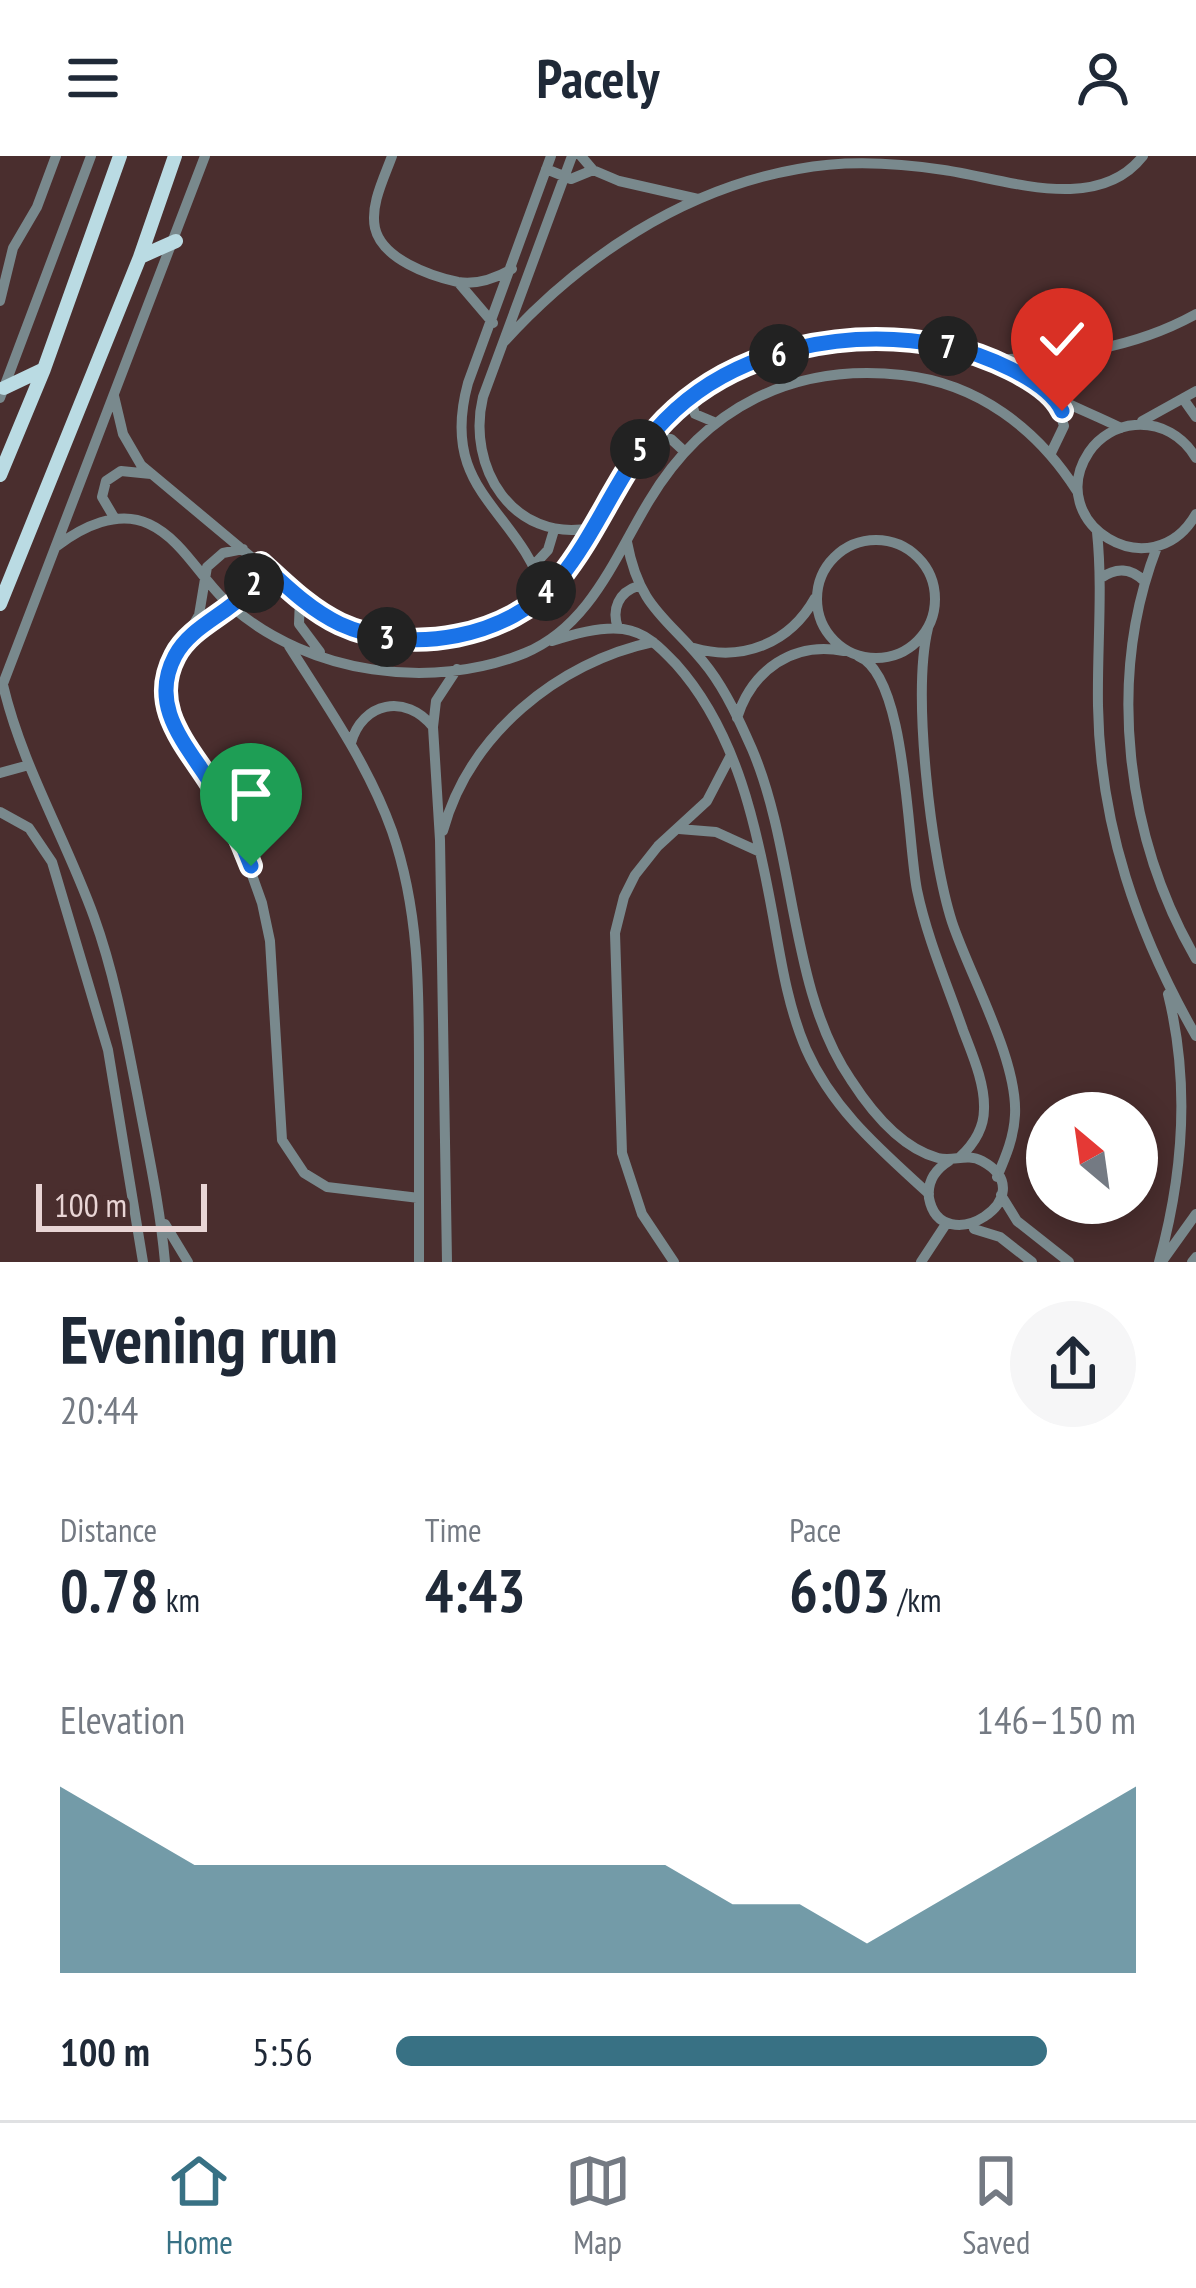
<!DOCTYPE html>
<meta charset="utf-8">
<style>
:root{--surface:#fff;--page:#f6f6f7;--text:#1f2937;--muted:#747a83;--line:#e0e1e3;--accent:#387184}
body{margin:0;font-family:"PT Sans Narrow",sans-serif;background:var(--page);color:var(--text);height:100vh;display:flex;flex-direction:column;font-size:45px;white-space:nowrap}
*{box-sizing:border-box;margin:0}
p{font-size:39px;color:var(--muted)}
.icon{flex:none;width:66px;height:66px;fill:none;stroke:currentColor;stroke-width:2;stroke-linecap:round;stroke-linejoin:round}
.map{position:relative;height:1106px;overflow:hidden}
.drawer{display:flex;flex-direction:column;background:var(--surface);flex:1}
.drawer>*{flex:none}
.needle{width:78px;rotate:331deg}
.buttons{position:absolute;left:1026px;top:936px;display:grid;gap:24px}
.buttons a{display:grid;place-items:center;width:132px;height:132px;border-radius:50%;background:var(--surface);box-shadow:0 6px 30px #0003;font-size:60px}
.scale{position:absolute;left:36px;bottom:30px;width:171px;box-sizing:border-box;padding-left:12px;border:6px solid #e9d5d5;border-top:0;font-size:33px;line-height:42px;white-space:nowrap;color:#e9d5d5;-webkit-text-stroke:9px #4a2e2e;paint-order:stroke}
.pin{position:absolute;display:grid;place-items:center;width:102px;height:102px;color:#fff;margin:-123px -51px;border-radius:50% 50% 50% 0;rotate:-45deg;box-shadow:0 0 12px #0007}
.pin .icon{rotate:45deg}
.km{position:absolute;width:60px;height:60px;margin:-30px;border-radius:50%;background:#222;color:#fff;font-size:33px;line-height:60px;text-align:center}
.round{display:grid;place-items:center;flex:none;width:126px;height:126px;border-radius:63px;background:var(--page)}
.overview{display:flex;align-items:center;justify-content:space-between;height:204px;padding:0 60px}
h1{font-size:66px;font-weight:700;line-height:90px}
.metrics{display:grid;grid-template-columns:repeat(3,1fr);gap:18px;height:204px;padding:12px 60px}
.metrics div{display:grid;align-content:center}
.metrics b{font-size:60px;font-weight:700}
.metrics small{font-size:33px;font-weight:400}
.metrics p{font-size:33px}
.chart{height:336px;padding:24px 60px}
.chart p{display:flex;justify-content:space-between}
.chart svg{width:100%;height:216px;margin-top:12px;fill:var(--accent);opacity:.7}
ul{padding:0 60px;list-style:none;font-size:39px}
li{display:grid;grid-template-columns:192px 144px 1fr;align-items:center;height:90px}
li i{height:30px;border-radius:15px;background:var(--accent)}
header{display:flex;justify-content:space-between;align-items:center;height:156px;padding:0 60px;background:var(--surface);font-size:54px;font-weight:700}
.tab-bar{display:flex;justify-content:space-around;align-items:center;height:168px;border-top:3px solid var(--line);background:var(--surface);font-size:33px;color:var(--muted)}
.tab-bar a{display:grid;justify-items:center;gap:6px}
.tab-bar .active{color:var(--accent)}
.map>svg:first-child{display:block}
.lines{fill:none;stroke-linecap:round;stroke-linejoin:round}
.minor{stroke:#79898d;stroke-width:10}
.major{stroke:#badbe3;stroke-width:14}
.route-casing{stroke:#fff;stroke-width:24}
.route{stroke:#1a73e8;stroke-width:15}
</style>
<header><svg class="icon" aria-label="menu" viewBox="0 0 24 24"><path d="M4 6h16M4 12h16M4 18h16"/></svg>Pacely<svg class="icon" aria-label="person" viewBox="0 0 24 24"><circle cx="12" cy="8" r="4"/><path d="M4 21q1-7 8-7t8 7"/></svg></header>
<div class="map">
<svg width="1196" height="1106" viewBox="0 0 1196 1106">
<rect width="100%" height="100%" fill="#4a2e2e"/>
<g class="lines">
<!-- minor -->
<path class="minor" d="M392 0C384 22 370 49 375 72 382 103 430 120 458 126 476 129 496 122 512 113
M572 0 483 241C466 311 513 387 591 372
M581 0 593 14 619 25 698 43
M546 13 571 23 593 14
M458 126 493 167
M0 145 13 92 37 51 56 0
M503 187C580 102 683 33 798 13 844 4 898 7 944 14 1006 23 1097 59 1143 0
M993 204C1066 200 1131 194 1196 158
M114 240 123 278 141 309 310 450C346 475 387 486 431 482 582 471 579 350 667 262 729 200 826 176 912 184 971 189 1005 214 1054 241 1076 252 1099 261 1121 272
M0 242 91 0
M690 242 695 258 714 266
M1184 244 1196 261
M1142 265 1196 235
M651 282 671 283 684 295
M1051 297 1064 270 1055 241
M1196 302C1183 280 1161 267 1135 269 1117 270 1099 281 1089 296 1042 367 1152 435 1196 358
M115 363 102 341 106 325 121 315 151 318
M1097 376C1103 434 1097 491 1098 550 1100 669 1137 777 1196 880
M817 443a59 59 0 1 1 118 0a59 59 0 1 1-118 0Z
M627 386C640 456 670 462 709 513 727 537 740 566 752 593 796 696 789 834 851 924 871 955 901 992 938 1002 953 1006 967 997 982 1005 1047 1040 941 1106 929 1042 927 1025 936 1013 949 1005
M57 390C82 371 118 353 149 368 184 384 203 427 232 451 310 518 431 535 525 497 590 470 615 401 649 345 705 251 793 207 902 219 977 227 1037 272 1077 335
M1157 391C1106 523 1126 682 1196 803
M243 393 223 397 207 411 199 459 170 510 167 548 174 573 208 623 236 674 262 747 270 785 282 984 304 1017 327 1031 419 1042
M534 409 548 394 554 374
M1101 422C1116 411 1131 412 1144 425
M544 438C519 352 438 337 468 227L551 0
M300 442 299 468 320 496
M618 472C611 453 619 436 638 430
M928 472C912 538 931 701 952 766 970 820 1018 904 1015 959 1014 981 1006 1000 997 1021
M195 474C221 456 255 440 261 407
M552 485C573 478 601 470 623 473 646 476 661 492 676 508 737 576 757 672 773 760 781 805 788 851 806 893 833 954 881 994 929 1038
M289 490C327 550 368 608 392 675 419 753 419 831 419 912 419 977 419 1041 419 1106
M694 492C743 506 790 487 815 442
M858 500C907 519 907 685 917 734 927 782 947 828 963 874 972 898 985 927 984 953 984 973 974 988 960 1001
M3 529C22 610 66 683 94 761 115 819 126 881 138 942 148 996 160 1050 165 1106
M1 533 205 0
M737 562C752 514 793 485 844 495
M351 587C362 546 406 537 433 571
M0 617 29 609
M0 656 29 672 52 706 108 894 143 1106
M679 673 716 676 760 696
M443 675C469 579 558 506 653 486
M1001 1039 1017 1065 1069 1106
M165 1068 188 1106
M974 1073 1000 1081 1032 1106
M1163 1104 1196 1058
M447 1106 440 684 433 571 436 545 457 513
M674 1106 642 1058 622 997 615 777 624 741 635 719 658 690 707 645 731 599
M921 1106 946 1068
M1159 1106C1183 1019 1190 927 1168 838
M1192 1106 1196 1101"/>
<!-- major -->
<path class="major" d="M140 101 176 85
M4 232 44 213
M0 319 44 213 120 0
M0 448 140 101 175 0"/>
</g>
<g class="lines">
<defs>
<path id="route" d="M251 710C241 684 229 658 215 634 190 592 147 553 175 500 195 461 254 452 261 407 285 429 310 454 340 468 409 500 510 482 559 423 600 373 620 310 665 264 736 191 850 171 946 190 980 197 1047 223 1062 255"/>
</defs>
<!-- route casing -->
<use href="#route" class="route-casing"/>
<!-- route -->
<use href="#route" class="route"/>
</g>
</svg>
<div class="buttons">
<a><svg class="needle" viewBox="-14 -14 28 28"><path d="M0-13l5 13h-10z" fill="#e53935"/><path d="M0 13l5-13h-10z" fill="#747a83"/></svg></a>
</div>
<div class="scale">100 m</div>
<div class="pin" style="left:251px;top:710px;background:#1e9e55"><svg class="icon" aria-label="arrive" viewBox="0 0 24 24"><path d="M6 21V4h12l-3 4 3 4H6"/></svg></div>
<div class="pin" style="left:1062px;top:255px;background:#d93025"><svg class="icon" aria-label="check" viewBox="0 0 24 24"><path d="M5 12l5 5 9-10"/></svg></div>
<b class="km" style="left:254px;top:427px">2</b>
<b class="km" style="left:387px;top:481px">3</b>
<b class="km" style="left:546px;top:435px">4</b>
<b class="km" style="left:640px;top:293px">5</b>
<b class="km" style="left:779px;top:198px">6</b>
<b class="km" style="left:948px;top:190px">7</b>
</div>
<section class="drawer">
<div class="overview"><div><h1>Evening run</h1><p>20:44</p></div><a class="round"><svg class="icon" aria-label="share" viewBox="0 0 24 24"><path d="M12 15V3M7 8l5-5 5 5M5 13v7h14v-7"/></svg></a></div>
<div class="metrics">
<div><p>Distance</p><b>0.78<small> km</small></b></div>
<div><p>Time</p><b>4:43</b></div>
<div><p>Pace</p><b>6:03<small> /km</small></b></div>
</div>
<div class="chart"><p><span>Elevation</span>146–150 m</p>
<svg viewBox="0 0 160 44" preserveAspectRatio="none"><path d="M0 44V6L10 14L20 22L30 22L40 22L50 22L60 22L70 22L80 22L90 22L100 30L110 30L120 38L130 30L140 22L150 14L160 6V44z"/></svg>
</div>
<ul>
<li><b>100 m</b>5:56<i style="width:88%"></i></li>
</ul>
</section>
<nav class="tab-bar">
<a class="active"><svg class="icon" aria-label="home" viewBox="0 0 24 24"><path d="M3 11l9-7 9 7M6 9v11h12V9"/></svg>Home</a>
<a><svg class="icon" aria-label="map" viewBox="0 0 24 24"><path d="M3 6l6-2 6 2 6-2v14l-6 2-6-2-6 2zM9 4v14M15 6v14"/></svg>Map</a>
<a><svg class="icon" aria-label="saved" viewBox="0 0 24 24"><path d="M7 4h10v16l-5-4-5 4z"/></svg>Saved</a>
</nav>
